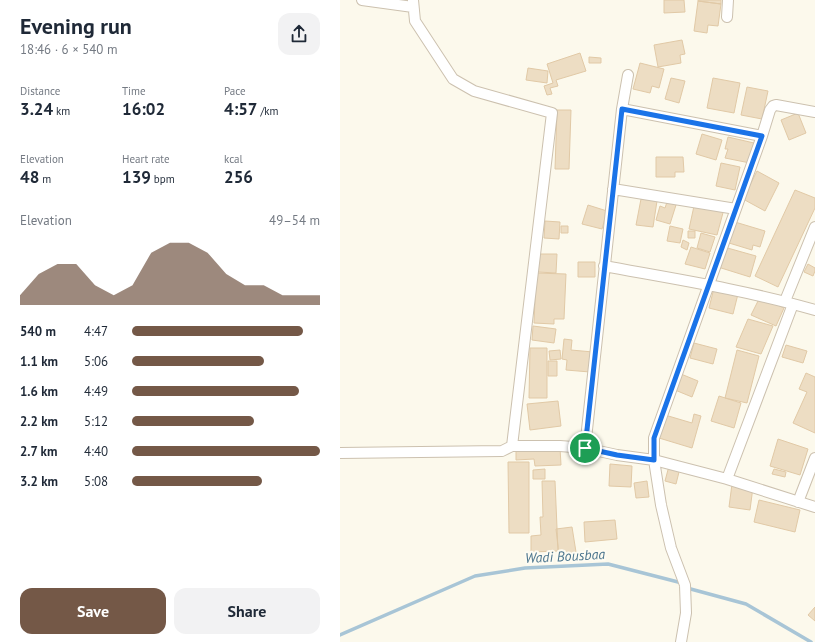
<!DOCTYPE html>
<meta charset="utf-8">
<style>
:root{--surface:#fff;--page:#f2f2f3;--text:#1f2937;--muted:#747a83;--accent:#745847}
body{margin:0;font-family:"PT Sans",sans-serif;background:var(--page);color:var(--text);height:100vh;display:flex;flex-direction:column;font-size:15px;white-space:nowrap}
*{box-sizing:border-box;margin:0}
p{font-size:13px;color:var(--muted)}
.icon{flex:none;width:22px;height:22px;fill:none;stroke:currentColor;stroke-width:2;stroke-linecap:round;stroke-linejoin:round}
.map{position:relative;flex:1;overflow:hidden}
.drawer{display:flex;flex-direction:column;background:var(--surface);width:340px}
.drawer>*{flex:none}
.pin{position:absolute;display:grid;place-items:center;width:34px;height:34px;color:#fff;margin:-17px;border:2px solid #fff;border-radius:50%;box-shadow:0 1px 4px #0007}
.round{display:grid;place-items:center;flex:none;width:42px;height:42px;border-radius:12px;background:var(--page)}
.headline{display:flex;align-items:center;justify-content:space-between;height:68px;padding:0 20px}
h1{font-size:22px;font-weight:700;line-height:30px}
.stats{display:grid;grid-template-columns:repeat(3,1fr);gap:6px;height:68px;padding:4px 20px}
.stats div{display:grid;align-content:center}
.stats b{font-size:17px;font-weight:700}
.stats small{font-size:11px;font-weight:400}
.stats p{font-size:11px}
.chart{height:112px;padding:8px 20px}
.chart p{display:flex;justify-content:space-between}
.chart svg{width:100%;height:72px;margin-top:4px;fill:var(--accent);opacity:.7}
.button{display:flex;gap:8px;margin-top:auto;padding:8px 20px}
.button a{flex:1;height:46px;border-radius:12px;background:var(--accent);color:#fff;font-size:16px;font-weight:700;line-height:46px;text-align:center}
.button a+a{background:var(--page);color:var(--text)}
ul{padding:0 20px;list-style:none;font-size:13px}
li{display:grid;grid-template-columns:64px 48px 1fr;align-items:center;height:30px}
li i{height:10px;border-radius:5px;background:var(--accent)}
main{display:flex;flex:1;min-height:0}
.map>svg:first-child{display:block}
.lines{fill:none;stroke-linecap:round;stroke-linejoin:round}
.stream{stroke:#a8c5d6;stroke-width:3.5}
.building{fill:#edddc3;stroke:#e1c9a6}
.minor-casing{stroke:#ccc1af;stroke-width:12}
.minor{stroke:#fff;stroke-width:10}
.route-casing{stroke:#fff;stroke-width:8}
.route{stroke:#1a73e8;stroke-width:5}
.labels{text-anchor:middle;stroke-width:4;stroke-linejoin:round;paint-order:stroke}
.water-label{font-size:14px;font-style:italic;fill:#4d768e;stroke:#fefcf2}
</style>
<main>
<section class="drawer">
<div class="headline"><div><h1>Evening run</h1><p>18:46 · 6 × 540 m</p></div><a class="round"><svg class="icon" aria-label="share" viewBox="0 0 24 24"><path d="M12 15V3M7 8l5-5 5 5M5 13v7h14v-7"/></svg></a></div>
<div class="stats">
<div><p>Distance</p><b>3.24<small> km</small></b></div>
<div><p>Time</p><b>16:02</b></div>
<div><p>Pace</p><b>4:57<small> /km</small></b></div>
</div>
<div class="stats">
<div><p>Elevation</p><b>48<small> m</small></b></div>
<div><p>Heart rate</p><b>139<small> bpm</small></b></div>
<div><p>kcal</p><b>256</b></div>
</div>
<div class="chart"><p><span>Elevation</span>49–54 m</p>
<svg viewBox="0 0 160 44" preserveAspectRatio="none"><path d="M0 44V38L10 25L20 19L30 19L40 32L50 38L60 32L70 12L80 6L90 6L100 12L110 25L120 32L130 32L140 38L150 38L160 38V44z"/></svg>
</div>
<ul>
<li><b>540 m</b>4:47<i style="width:91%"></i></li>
<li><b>1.1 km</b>5:06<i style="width:70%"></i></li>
<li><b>1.6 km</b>4:49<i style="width:89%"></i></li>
<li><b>2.2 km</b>5:12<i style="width:65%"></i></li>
<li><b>2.7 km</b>4:40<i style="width:100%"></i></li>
<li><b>3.2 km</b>5:08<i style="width:69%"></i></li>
</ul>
<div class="button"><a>Save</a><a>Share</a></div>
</section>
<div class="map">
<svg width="475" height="642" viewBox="0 0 475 642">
<rect width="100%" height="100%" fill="#fcf9ec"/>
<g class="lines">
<!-- stream -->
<path class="stream" d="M347 588 406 604 471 642
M0 635 135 576 185 568 268 564 342 583"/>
</g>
<!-- building -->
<path class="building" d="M324 0H344L345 12 324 13Z
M358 0H381V4L358 1Z
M358 1 381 4 378 26 368 25 367 33 354 31Z
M342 40 345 54 340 55 341 63 318 67 314 45Z
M240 53 246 71 216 80 218 86 210 88 212 94 207 95 204 86 213 83 207 64Z
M249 57 261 58V63H249Z
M300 63 324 69 319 88 312 86 310 93 293 89Z
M188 68 208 71 207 83 186 80Z
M331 78 345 81 339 103 325 99Z
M373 78 400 83 394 113 367 108Z
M407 87 428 91 422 119 401 115Z
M217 110H231L229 169H215Z
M458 113 466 133 449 140 441 120Z
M362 134 382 140 376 160 356 154Z
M388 137 414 143 410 163 385 158 388 149H385Z
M316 157H343L344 172H335V177H316Z
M381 163 400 167 395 190 376 186Z
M417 171 439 183 425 211 403 199Z
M455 190 475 198V208L438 287 415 276Z
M301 199 317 201 313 227 296 225Z
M327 202 336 205 330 224 316 220 320 206 325 208Z
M248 205 267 211 262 229 242 224Z
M354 206 384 209 377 235 349 229Z
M205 221 220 222 219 239 204 238Z
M395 222 425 231 420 247 413 245 412 250 389 243Z
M221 226H228V233H221Z
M330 226 343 229 340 243 327 241Z
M348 231H355V238H348Z
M361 233 375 237 370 252 357 248Z
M343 240 349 243 347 250 341 247Z
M351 247 370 253 365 269 345 264Z
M384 247 416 256 410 277 378 267Z
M199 254H217L216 273 198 272Z
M238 262H255V277H238Z
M468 264 475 268V271L473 276 464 272Z
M196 273 226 274 224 319H214V324L194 323Z
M374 288 398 294 393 314 369 308Z
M420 297 444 308 436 326 411 315Z
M408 319 433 326 421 354 396 347Z
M193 326 216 329 214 343 192 340Z
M224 339 232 340 231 350 253 352 250 372 226 370 227 360 222 359Z
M354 343 377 349 373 364 350 358Z
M446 345 467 351 463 363 442 357Z
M190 348H207V398H189Z
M220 350 221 359 210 360 209 351Z
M397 350 419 356 407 403 385 398Z
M208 361H217V376H208Z
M466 373 475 377V433L453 423 467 392 459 389Z
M341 374 358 381 352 397 335 390Z
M379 396 401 403 394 428 371 421Z
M218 401 221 426 190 430 187 404Z
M354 414 361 416 352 448 319 438 325 415 352 423Z
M438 439 468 449 460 475 430 466Z
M220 448 221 465 195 466 194 459 176 460V451Z
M168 462H189V533H169Z
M270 464 292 466 291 487 269 486Z
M329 466 340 468 336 484 325 481Z
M205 469V479H193V470Z
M434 469 446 472 445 477 432 474Z
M202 481H215L218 551 191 552V536L201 535 200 517H203Z
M307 481 309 497 296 498 294 483Z
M392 484 413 487 410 510 389 507Z
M419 500 460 510 455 532 414 522Z
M275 520 277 539 245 542 244 522Z
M232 527 236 552 219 555 216 529Z
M475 607V621L468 615Z"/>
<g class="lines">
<defs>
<path id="minor" d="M22 0 73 7
M73 0 75 21 113 79 134 91 212 113 172 446
M387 17 388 0
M282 109 422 136
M273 189 396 209
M264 266C335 279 406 290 475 310
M445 301 475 227
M245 448 282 109 288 75
M0 453 162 451 172 446H220L245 448 277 455 314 460 387 479 475 507
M387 479 453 304
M458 502 475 458
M341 642 346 613 345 585 331 548 321 505 314 460V438L422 136 430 110 433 106 436 105 475 112"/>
</defs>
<!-- minor casing -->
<use href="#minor" class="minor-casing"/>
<!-- minor -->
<use href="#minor" class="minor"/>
</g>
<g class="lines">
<defs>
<path id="route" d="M282 109 422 136 314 438V460L277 455 245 448Z"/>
</defs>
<!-- route casing -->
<use href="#route" class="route-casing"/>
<!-- route -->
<use href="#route" class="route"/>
</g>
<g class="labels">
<!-- water labels -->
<g class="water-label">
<text transform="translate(225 556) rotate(-3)" y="5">Wadi Bousbaa</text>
</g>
</g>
</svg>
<div class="pin" style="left:245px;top:448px;background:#1e9e55"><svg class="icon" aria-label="arrive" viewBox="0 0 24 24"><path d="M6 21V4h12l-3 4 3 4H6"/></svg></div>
</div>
</main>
